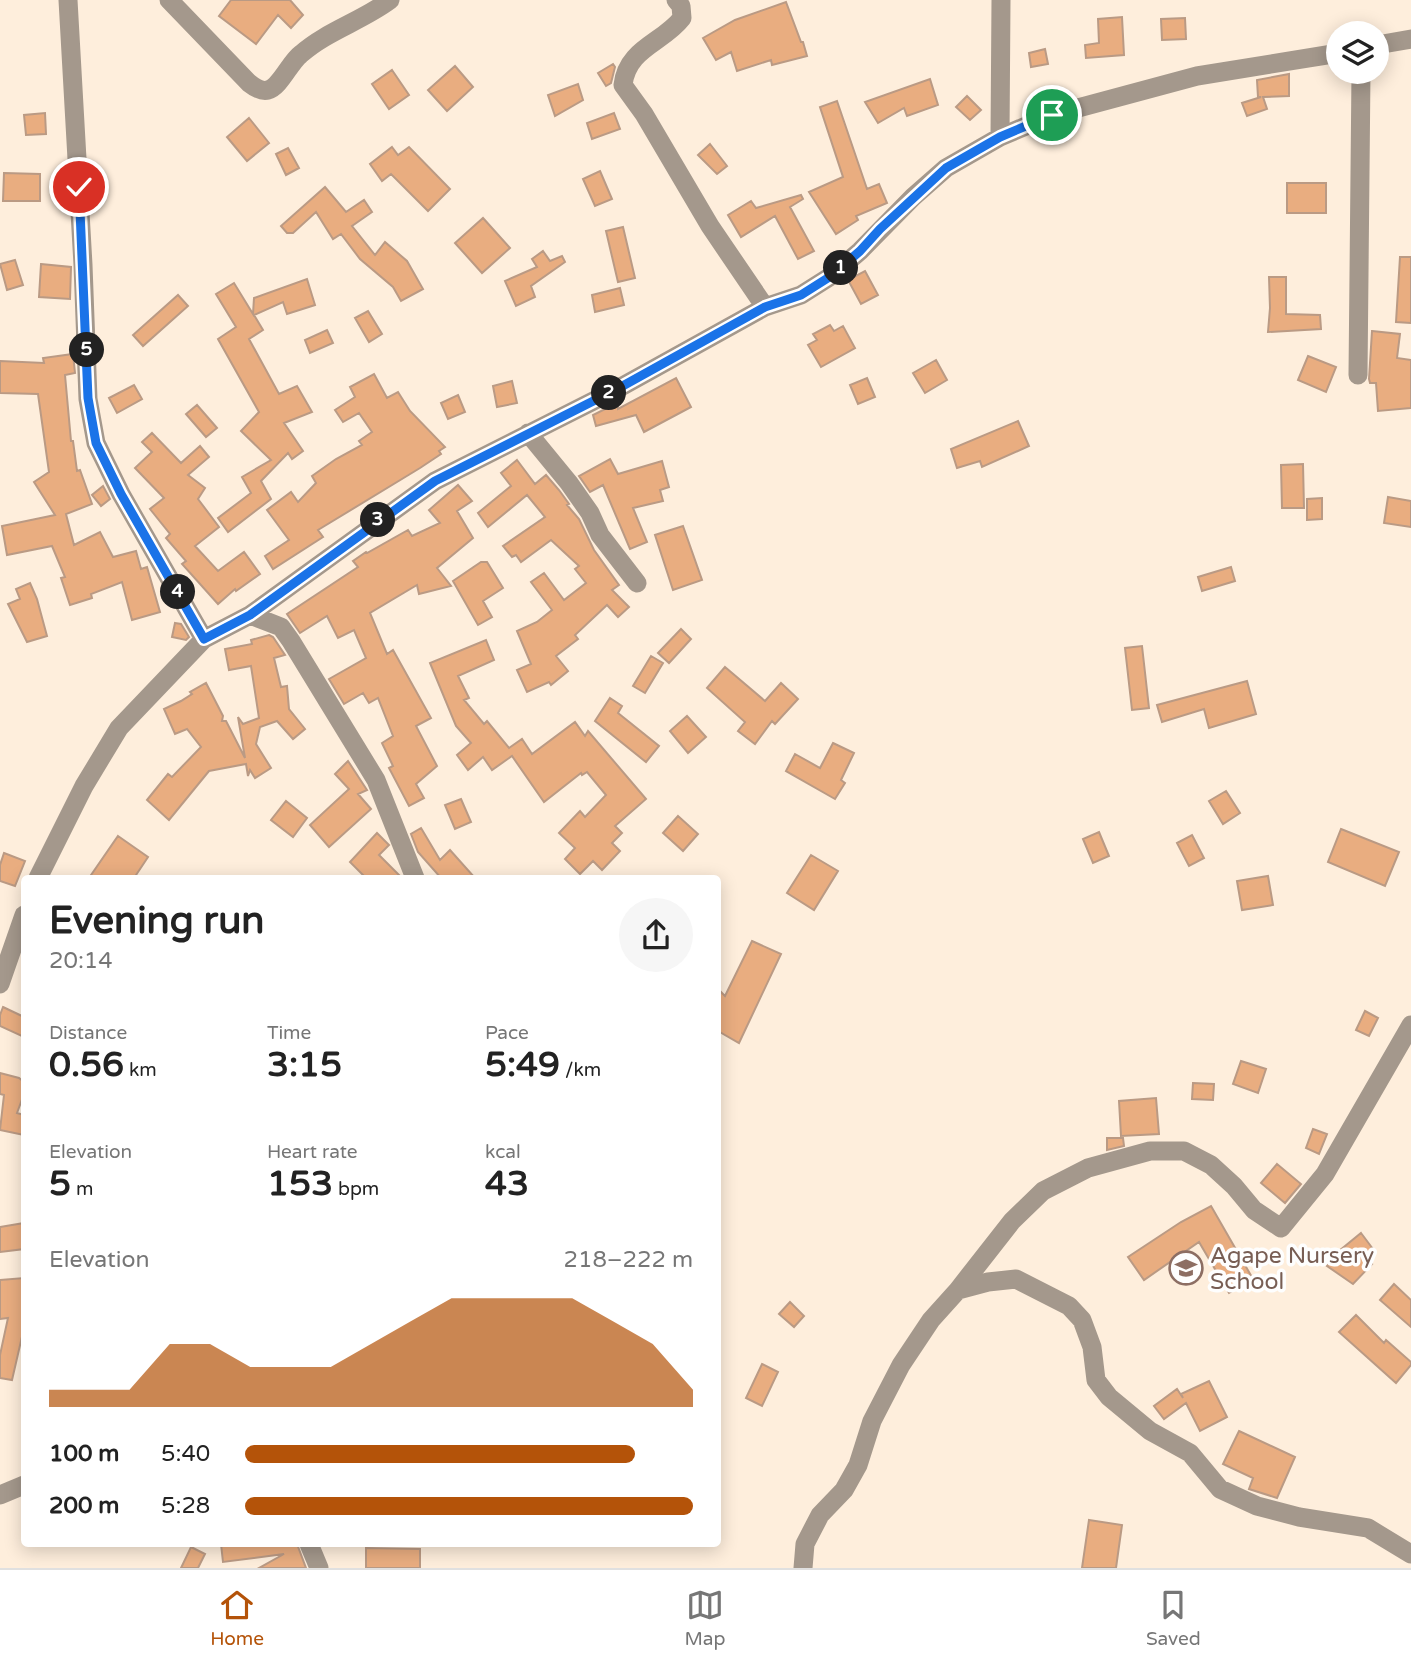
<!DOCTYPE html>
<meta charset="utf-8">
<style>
:root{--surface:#fff;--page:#f6f6f6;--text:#222;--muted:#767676;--line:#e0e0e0;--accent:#b45309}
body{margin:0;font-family:"Varela Round",sans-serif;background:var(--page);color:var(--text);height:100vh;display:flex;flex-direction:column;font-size:26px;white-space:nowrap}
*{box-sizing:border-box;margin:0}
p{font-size:23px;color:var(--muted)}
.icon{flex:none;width:38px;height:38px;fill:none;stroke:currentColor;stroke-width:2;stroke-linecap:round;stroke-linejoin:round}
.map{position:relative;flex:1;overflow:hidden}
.side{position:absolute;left:21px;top:875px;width:700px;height:672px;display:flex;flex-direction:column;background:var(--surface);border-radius:7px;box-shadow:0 4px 18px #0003}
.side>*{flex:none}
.fabs{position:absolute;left:1326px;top:21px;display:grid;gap:14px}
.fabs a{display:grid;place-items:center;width:63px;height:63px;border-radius:50%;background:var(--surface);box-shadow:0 4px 18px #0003;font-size:35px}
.pin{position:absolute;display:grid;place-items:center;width:60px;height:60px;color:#fff;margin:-30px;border:4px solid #fff;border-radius:50%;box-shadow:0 2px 7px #0007}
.km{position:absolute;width:35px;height:35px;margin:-18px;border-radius:50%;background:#222;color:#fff;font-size:19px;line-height:35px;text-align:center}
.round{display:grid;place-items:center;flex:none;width:74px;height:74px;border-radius:37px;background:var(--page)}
.head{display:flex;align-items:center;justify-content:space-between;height:119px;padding:0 28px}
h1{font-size:38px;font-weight:800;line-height:52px}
.figures{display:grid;grid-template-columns:repeat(3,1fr);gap:10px;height:119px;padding:7px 28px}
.figures div{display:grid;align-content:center}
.figures b{font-size:35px;font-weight:800}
.figures small{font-size:19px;font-weight:400}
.figures p{font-size:19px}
.chart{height:196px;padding:14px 28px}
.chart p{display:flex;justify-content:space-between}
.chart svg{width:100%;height:126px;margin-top:7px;fill:var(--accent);opacity:.7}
ul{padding:0 28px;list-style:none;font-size:23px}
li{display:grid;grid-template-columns:112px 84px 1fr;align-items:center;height:52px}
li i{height:18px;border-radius:9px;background:var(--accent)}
.tab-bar{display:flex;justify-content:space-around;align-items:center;height:98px;border-top:2px solid var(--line);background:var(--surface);font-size:19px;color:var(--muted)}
.tab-bar a{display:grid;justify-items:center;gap:4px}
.tab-bar .on{color:var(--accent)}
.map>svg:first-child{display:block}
.building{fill:#e9ad80;stroke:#ba9a84;stroke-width:2}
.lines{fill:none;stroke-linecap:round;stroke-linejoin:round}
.minor{stroke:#a4988c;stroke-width:19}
.route-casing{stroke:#fff;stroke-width:14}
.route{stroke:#1a73e8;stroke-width:9}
.labels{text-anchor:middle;stroke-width:7;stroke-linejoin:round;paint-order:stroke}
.education-label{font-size:23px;fill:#785e54;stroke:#fefefe;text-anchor:start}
</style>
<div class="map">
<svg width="1411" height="1568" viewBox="0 0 1411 1568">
<rect width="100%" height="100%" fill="#feeedc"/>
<!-- building -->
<path class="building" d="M231 0H290L303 15 291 28 278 15 256 44 219 16Z
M786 2 801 42H803L807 56 772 65 771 60 737 71 731 52 716 60 703 38 735 20Z
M1122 17 1124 55 1086 58 1085 45 1099 43 1098 19Z
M1185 18 1186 39 1162 40 1161 19Z
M1045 49 1048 64 1031 67 1029 53Z
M613 64 615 67 611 83 606 86 598 73Z
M455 66 473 87 447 111 428 90Z
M392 70 409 95 389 109 372 84Z
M1289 74V96L1263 97 1267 109 1247 116 1242 103 1261 97H1258L1257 80Z
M930 79 938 105 907 116 904 108 878 123 865 102Z
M578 84 583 100 555 116 548 95Z
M967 96 981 110 970 120 956 107Z
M837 101 867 189 879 184 887 203 856 216 858 220 836 234 809 192 843 177 820 107Z
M45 113 46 134 26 135 24 115Z
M614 113 620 129 592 139 587 123Z
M249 118 269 143 247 161 227 137Z
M710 144 727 166 717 174 698 155Z
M392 147 398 155 409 147 450 189 428 211 391 174 382 181 370 164Z
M288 148 299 168 286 175 276 154Z
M600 171 612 199 595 206 583 179Z
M4 173 40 174V201H3Z
M1287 183H1326V213H1287Z
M325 187 346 212 364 200 372 212 352 226 375 255 385 242 407 261 423 289 401 301 393 287 360 259 341 234 333 239 316 212 293 233H287L281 226Z
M801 195 803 199 790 207 814 251 798 259 775 216 741 237 728 215 751 201 756 208Z
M483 218 510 248 482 273 455 243Z
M623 227 635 278 618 282 606 231Z
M543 251 550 261 562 256 565 262 531 286 535 297 516 306 505 281 537 267 532 259Z
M1400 257H1411V323L1396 322Z
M15 260 23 285 7 290 0 264Z
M41 264 71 267 70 299 39 297Z
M865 271 878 295 861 304 848 280Z
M1269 277H1286V314L1320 315 1321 329 1268 332 1270 308Z
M307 279 315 305 287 314 283 302 254 315 263 330 249 339 279 394 297 386 312 412 284 423 303 451 292 459 288 453 261 481 271 499 228 532 218 518 251 493 242 477 271 460 241 431 259 412 218 339 236 327 216 294 234 283 253 314 254 298Z
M620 288 624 305 595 312 592 295Z
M178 295 188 306 143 346 133 335Z
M368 311 382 334 369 342 355 318Z
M830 325 834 331 843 326 855 348 821 367 808 345 817 340 813 334Z
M327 330 333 343 310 353 305 340Z
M1372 331 1400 334 1397 358 1411 360V408L1378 411 1376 383H1370L1369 379Z
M73 354 75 373 65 375 71 441H73L77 471 80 470 92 504 66 514 74 545 100 532 113 557 136 551 141 569 147 567 160 612 132 620 122 582 91 594 92 598 70 605 61 578 65 577 52 546 7 555 2 526 55 515 34 482 49 472 38 394 0 393V361L44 363 43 358Z
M1308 356 1336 367 1326 392 1298 380Z
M936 360 947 380 925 393 913 373Z
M374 374 387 398 398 392 410 411 445 447 439 451 441 454 420 468 318 530 323 537 273 569 265 556 289 540 267 510 291 492 298 502 316 483 312 476 336 459 362 445 359 441 372 432 359 413 343 422 335 410 355 397 350 387Z
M676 378 691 407 644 432 636 415 596 426 593 415 617 403 618 409Z
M867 378 875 397 858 404 850 385Z
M512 381 517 403 497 407 493 386Z
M134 385 142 399 117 413 109 398Z
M458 395 465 412 448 419 441 403Z
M197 405 217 428 206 437 186 414Z
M1018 421 1029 446 982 467 980 461 957 468 951 449Z
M152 433 181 463 200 446 209 457 188 475 205 488 198 499 219 527 195 546 218 571 244 552 260 574 236 591 235 589 218 604 182 564 186 561 166 538 170 534 150 509 164 498 135 468 152 452 142 442Z
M610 459 618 474 662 461 669 487 660 490 663 501 633 508 647 542 630 549 603 485 590 492 579 476Z
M517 460 535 484 546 475 559 490 569 504 567 505 579 519 594 550 619 585 612 590 629 607 618 617 607 605 575 635 578 639 556 656 568 671 551 685 549 682 527 692 517 670 531 664 517 631 537 622 552 610 531 582 544 573 564 600 586 583 575 569 579 566 551 540 521 562 516 555 512 557 503 546 545 517 527 495 488 527 478 513 511 486 501 473Z
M1303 464 1304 508H1282L1281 465Z
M458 485 472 501 457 511 473 538 437 568 451 586 419 594 417 585 370 613 387 654 393 650 431 718 416 726 437 766 416 784 424 798 409 806 389 768 393 766 382 743 393 736 378 698 369 703 363 693 344 704 329 679 366 658 354 630 338 638 327 616 300 633 287 614 358 567 353 561 366 552 367 553 408 530 412 536 440 523 429 510Z
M103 486 110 499 101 506 92 495Z
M1388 497 1411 501V527L1384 523Z
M1322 498V519L1307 520V499Z
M683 526 702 580 673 590 655 535Z
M481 562H487L503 588 483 601 492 617 478 625 453 581Z
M1231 567 1235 581 1202 591 1198 577Z
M30 583 37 599 47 636 27 642 8 604 20 599 16 589Z
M175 623 181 624 189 637 186 640 172 637Z
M681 629 691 639 669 663 658 653Z
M269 635 273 637 285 655 274 658 281 687 287 686 289 709 305 729 293 739 277 721 260 727 256 744 271 768 255 778 250 770 248 776 246 764 209 771 169 820 147 800 168 774 172 777 201 747 187 729 175 734 164 709 181 701 192 694 190 692 206 683 223 716 222 721H226L245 758 238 717 243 724 259 718 251 666 229 670 225 649 252 644 251 640Z
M486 640 494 660 458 676 469 698 464 700 484 724 487 721 509 748 522 739 532 754 575 722 585 736 588 731 646 799 615 826 622 833 612 843 620 851 602 870 593 861 580 874 565 859 575 848 559 833 580 811 585 817 606 795 587 772 582 775 581 773 544 802 512 756 492 770 483 757 468 770 457 755 471 743 456 726 430 663Z
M1142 646 1149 708 1132 710 1125 648Z
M651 656 663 663 645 693 633 686Z
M725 667 765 701 781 683 798 699 775 724 772 721 755 744 738 731 745 722 707 688Z
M1247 681 1256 714 1209 728 1204 709 1162 722 1157 705Z
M610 698 622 706 618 713 659 746 646 762 595 721Z
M687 716 706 737 688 753 670 731Z
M833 743 854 753 841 780 845 783 835 799 786 771 795 754 820 768Z
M348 761 367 790 358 794 371 809 329 847 310 825 349 789 335 774Z
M1226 791 1240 813 1223 824 1209 801Z
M461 799 471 822 455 829 445 805Z
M286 801 307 818 293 837 271 820Z
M678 816 698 834 683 851 663 833Z
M421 828 440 860 450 850 475 878H441L418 852 411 834Z
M1341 829 1399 852 1385 886 1328 862Z
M1099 832 1109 856 1093 863 1083 839Z
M377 833 389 845 379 855 402 878H366L350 862Z
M1192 835 1204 858 1189 866 1177 843Z
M118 836 148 857 134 878H89Z
M4 853 25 861 15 886 0 881V865Z
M811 855 838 871 814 910 787 893Z
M1268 876 1273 905 1242 910 1237 881Z
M752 941 781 954 739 1043 718 1031V989L725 996Z
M3 1007 24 1017V1037L0 1026V1015Z
M1365 1011 1378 1018 1369 1036 1356 1030Z
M1241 1061 1266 1069 1258 1093 1233 1084Z
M0 1073 19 1078 24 1082V1094L17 1113 24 1115V1135L0 1130 4 1095 0 1094Z
M1193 1083 1214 1084 1213 1100 1192 1099Z
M1156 1098 1159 1134 1121 1136 1119 1101Z
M1313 1129 1327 1134 1319 1154 1306 1148Z
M1107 1138H1123L1124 1146 1107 1150Z
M1277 1164 1301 1184 1285 1203 1261 1183Z
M1211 1206 1253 1279 1229 1293 1199 1242 1144 1280 1128 1257 1181 1222Z
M24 1223V1249L0 1252V1227Z
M1361 1233 1373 1249 1364 1257 1372 1264 1353 1284 1327 1266 1339 1251Z
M24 1278V1328L12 1380 0 1378V1355L8 1318 0 1319V1280Z
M1394 1284 1411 1300V1327L1380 1300Z
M790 1302 804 1316 794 1327 779 1314Z
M1356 1315 1384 1343 1386 1340 1411 1362V1365L1396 1383 1339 1332Z
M762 1364 778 1372 762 1406 746 1398Z
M1209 1381 1227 1417 1200 1431 1186 1403 1164 1419 1154 1406 1177 1389 1183 1398 1181 1394Z
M1239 1431 1295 1457 1277 1498 1249 1489 1253 1478 1223 1464Z
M1089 1520 1122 1525 1116 1568H1082Z
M221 1544H297L306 1568H259L284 1554 223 1562Z
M191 1547 205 1554 198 1568H181Z
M366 1548 420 1549V1568H366Z"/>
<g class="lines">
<!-- minor -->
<path class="minor" d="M68 0 83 265 88 399 96 443 121 494 204 639
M169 0 249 83C254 87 261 92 268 90 280 87 290 62 301 54 327 31 362 21 390 0
M676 0 681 6 682 18C663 43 627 48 623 85L644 114 710 226 765 307
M1377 45 1411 39
M1000 137 1001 0
M1358 375 1361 72
M528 433 569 483 590 513 600 535 637 583
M250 615 281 627 291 641 376 780 415 878
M38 878 84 786 119 728 204 639 250 615 435 481 619 388 765 307 801 295 831 276 860 251 913 197 946 168 1000 137 1052 115 1197 76 1339 53
M0 984 24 915
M958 1290 988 1282 1016 1279 1069 1306 1082 1320 1092 1347 1096 1380 1109 1397 1150 1431 1190 1453 1220 1489 1257 1506 1299 1517 1368 1528 1411 1554
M0 1495 24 1485
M309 1544 319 1568
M803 1568 805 1544 820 1515 844 1490 858 1465 872 1421 901 1365 931 1320 958 1290 1012 1221 1043 1191 1088 1168 1150 1151H1184L1211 1165 1234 1186 1254 1210 1281 1228 1325 1174 1411 1025"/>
</g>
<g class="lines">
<defs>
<path id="route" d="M79 187 88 398 96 443 121 494 204 639 250 615 435 481 619 388 765 307 801 295 831 276 860 251 880 229 946 168 1000 137 1052 115"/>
</defs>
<!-- route casing -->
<use href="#route" class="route-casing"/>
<!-- route -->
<use href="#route" class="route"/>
</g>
<!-- icons -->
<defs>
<symbol id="school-ring" viewBox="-11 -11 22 22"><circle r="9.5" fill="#fefefe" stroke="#8d6e63" stroke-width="1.5"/><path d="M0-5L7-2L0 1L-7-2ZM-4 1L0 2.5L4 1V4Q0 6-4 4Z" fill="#8d6e63"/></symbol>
</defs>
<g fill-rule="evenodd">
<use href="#school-ring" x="1167" y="1249" width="38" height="38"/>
</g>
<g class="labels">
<!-- education labels -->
<g class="education-label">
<text x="1210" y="1263">Agape Nursery<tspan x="1210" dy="26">School</tspan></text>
</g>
</g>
</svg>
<div class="fabs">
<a><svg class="icon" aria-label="layers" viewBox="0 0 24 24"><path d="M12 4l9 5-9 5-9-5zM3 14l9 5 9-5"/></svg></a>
</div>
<div class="pin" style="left:1052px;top:115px;background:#1e9e55"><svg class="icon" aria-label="arrive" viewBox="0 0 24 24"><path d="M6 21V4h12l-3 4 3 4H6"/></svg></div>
<div class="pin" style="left:79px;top:187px;background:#d93025"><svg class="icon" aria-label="check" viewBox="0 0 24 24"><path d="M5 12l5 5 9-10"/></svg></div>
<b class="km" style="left:841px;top:268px">1</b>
<b class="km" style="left:609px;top:393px">2</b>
<b class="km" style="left:378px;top:520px">3</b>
<b class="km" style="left:178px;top:592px">4</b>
<b class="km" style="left:87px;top:350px">5</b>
<section class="side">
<div class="head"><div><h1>Evening run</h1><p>20:14</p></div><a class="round"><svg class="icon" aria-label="share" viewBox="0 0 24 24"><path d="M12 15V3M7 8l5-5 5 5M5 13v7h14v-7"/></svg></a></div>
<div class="figures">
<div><p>Distance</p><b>0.56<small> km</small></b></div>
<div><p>Time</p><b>3:15</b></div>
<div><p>Pace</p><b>5:49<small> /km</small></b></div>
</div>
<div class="figures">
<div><p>Elevation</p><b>5<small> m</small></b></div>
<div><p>Heart rate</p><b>153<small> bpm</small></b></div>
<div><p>kcal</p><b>43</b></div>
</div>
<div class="chart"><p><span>Elevation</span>218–222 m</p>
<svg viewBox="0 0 160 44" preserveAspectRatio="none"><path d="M0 44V38L10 38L20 38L30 22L40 22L50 30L60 30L70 30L80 22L90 14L100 6L110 6L120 6L130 6L140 14L150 22L160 38V44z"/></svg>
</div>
<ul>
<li><b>100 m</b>5:40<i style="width:87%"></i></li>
<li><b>200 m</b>5:28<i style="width:100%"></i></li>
</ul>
</section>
</div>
<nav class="tab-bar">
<a class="on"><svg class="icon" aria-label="home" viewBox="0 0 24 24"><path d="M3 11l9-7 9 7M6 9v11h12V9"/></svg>Home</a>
<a><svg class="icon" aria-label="map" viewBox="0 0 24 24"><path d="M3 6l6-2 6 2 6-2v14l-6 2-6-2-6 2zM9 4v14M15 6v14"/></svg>Map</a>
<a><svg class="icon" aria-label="saved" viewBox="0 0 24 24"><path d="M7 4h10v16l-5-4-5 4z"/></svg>Saved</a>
</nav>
